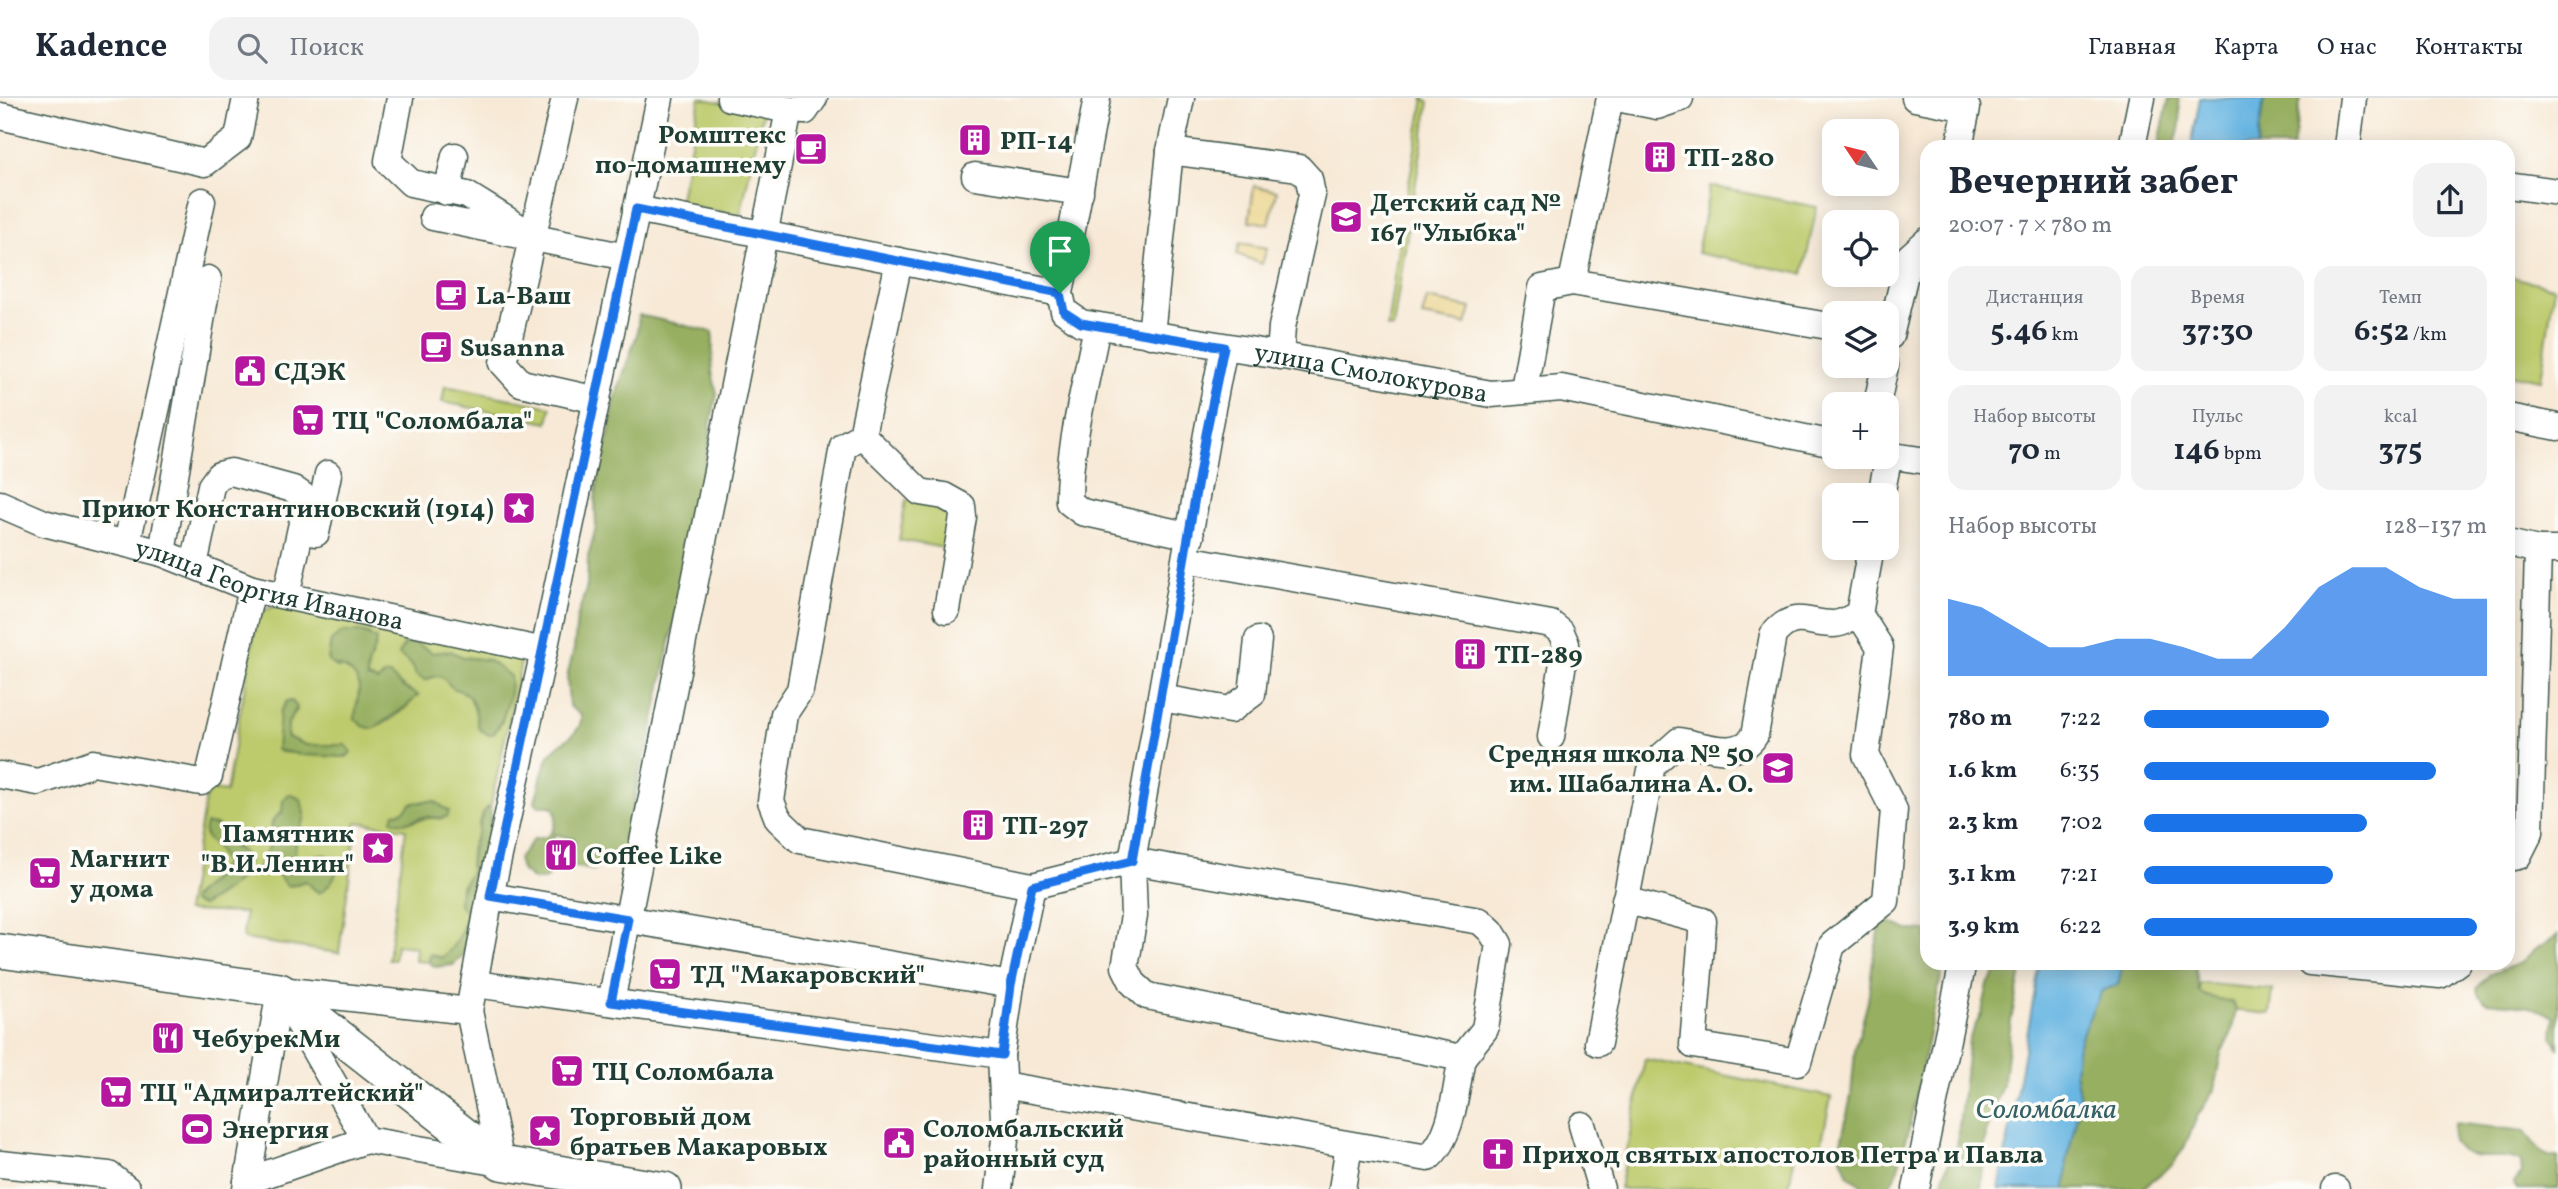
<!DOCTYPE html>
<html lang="ru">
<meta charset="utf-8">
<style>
:root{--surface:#fff;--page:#f2f2f3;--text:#1f2937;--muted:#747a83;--line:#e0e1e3;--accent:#1a73e8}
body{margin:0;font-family:Vollkorn,serif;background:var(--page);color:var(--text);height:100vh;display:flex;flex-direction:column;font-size:26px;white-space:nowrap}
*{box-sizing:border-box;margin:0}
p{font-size:23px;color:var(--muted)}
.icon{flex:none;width:38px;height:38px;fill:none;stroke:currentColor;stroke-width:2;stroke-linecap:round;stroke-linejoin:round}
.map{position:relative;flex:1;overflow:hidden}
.panel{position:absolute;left:1920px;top:42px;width:595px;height:830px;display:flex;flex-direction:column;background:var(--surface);border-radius:21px;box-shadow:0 4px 18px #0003}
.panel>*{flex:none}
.needle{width:46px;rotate:305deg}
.tools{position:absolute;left:1822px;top:21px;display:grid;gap:14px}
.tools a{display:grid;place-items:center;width:77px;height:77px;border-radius:14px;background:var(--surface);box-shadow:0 4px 18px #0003;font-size:35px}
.pin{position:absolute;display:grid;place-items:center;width:60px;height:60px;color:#fff;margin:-72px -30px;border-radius:50% 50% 50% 0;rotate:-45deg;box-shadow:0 0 7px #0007}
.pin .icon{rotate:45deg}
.round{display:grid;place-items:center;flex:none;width:74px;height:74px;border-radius:21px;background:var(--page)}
.summary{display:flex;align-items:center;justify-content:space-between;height:119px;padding:0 28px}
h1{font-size:38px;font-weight:700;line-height:52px}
.metrics{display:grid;grid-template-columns:repeat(3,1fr);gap:10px;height:119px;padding:7px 28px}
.metrics div{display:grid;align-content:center;border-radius:18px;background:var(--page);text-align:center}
.metrics b{font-size:30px;font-weight:700}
.metrics small{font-size:19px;font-weight:400}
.metrics p{font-size:19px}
.chart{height:196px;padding:14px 28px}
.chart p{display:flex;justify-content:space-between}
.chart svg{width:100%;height:126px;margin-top:7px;fill:var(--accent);opacity:.7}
ul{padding:0 28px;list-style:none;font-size:23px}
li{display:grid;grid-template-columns:112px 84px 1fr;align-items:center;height:52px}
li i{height:18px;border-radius:9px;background:var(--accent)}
header{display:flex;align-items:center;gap:42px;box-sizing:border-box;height:98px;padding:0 35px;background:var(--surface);border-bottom:2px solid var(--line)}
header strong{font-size:33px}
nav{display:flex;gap:38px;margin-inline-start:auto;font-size:24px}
.search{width:490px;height:63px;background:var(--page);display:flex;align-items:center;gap:18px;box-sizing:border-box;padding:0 24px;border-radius:21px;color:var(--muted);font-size:26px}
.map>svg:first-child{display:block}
.green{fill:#bdcb6d;stroke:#6e8450;stroke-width:2;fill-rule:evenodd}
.forest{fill:#96af60;stroke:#5a764a;stroke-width:2}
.sand{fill:#eeda9e;stroke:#868c69;stroke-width:2}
.water{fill:#69b6e2;stroke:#447a8b;stroke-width:2}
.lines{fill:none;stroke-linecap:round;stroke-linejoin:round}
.minor-casing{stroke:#3f574c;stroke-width:29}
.major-casing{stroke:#3f574c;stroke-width:36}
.minor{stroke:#fff;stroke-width:26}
.major{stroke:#fff;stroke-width:33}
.route-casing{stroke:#fff;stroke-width:14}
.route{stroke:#1a73e8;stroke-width:9}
.labels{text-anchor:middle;stroke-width:7;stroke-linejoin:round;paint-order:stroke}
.poi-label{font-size:26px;font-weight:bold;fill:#1f3d34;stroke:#fdfcf7;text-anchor:start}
.street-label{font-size:26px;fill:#1f3d34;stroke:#fdfcf7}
.water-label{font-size:28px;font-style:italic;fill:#356168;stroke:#fdfcf7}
</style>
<header>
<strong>Kadence</strong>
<div class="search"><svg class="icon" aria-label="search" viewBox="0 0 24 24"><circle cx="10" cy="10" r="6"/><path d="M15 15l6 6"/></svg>Поиск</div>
<nav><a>Главная</a><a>Карта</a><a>О нас</a><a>Контакты</a></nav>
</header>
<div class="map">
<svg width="2558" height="1091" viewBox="0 0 2558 1091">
<rect width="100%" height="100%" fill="#fdfcf7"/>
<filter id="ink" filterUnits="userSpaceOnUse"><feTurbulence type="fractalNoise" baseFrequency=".0143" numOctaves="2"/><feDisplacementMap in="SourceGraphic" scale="14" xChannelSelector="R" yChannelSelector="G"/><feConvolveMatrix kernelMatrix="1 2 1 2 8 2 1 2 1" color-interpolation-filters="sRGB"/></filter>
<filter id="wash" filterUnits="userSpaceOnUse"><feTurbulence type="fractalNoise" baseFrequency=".00686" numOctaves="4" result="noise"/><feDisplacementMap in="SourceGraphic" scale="28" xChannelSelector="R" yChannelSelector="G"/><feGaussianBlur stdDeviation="1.57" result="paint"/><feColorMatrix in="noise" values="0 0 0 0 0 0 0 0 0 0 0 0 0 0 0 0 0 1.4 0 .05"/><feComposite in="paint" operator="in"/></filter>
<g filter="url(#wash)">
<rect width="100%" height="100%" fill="#f7e9d6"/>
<!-- green -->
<path class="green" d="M700 0 763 13 740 118 679 105Z
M1424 0 1429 4 1413 103 1406 102Z
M1710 88 1817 109 1803 176 1697 155Z
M1401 130 1408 131 1393 230 1387 229Z
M2508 178 2554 189 2541 282 2508 276Z
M445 288 551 309 548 325 442 304Z
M906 402 951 410 944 450 899 442Z
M278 507 522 560 490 711 488 709 479 725 478 734 471 750 470 776 461 788 459 806 466 814C465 830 455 851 441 860L430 856 429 864 415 863 416 849 396 847 394 862H388L406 731 357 724 339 855 243 841 245 815 186 813 207 691 226 694 256 526 264 512ZM360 534 369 536 376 548 369 559 367 580 378 583 385 577 417 597C408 610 386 628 370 630L355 621C356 596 369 586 344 569L337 570 328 563 331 543ZM421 548 433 555 450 553 462 559 488 562 507 603 502 624 493 636 478 626C477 617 473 600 464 594 461 592 457 593 454 590 439 579 448 573 425 582L407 563ZM287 603H291L297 612 288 625 287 639 306 647H346L347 659 280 654V614ZM424 703H434L449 713 441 721C426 717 416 725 401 724 403 708 410 707 424 703ZM283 708 303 712 305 716 296 738 295 756 302 761C313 758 320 754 331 759L337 773 334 779 316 793 305 783 292 788 281 781 276 766 259 770C261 762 265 756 269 749 274 736 265 723 282 715ZM217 727C229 737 228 744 243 754L245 773 229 790 202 808 192 800 215 779 225 765 215 748Z
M2200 885 2273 892 2270 916 2198 909Z
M1645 961 1831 999 1819 1057 1796 1052 1788 1091H1619Z"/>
<!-- forest -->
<path class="forest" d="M2169 0H2178C2182 19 2181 32 2173 49H2158Z
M2264 0H2301L2293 49H2257Z
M639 217 713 234 712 274 717 296 710 328 711 338 706 361 701 405 690 438 686 466 650 642 639 676 630 727 632 752 627 761 613 755 594 772 568 768 575 741 554 736 548 779 543 782H534L521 772 518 761 534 741C538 740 542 740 546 739 556 734 559 715 552 708H539L535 704 536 699C541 685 542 667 551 655 561 642 583 637 581 617L569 608 567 579 574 551 577 520 587 488 588 459 596 429 595 401 601 365 609 336 614 303 637 236Z
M343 534H360L376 541C376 554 365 565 367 580L378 583 385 577H390L404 590 418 597 408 607 373 631 363 628 355 621C355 602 367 586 349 573 341 567 335 570 328 563L331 543Z
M405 546H417L433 555 450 553 463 559 488 562 510 578C513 593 504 623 493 636H487L478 630C477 620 474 599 463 594 459 591 457 593 453 590 439 578 444 574 425 582L416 577 412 567 398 556Z
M287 603H292L297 609 288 625 287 639 306 647H346L351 653 350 656 344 659 302 657 277 652 280 614Z
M289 696 301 701 305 720 296 738 295 756 302 761 323 756 338 765C337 777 330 789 319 795L305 783 288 788 281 781 276 766 265 772 259 770C261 762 265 756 269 749 275 736 265 723 282 715L283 703Z
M434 703 449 713 447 719C439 721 432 718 424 719 412 721 403 729 392 722L394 715 402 714 412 705Z
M488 709 491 713 487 760 482 780 476 786 474 793 475 815 468 833 463 857 453 867 435 869 429 864 430 856 441 860C455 850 465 831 466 814L459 806C460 792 462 787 470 776 470 761 472 750 477 736 481 725 479 719 488 709Z
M206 726C223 725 222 736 231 747 235 751 241 752 246 757 246 761 248 769 245 773 236 789 216 798 202 808L192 804V801L215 779 225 765C221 760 219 752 215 748 207 741 202 738 206 726Z
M1882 821 1908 832 1927 833V864L1944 865 1908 1035 1895 1080 1887 1091H1866L1848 1077 1839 1054 1851 998 1855 952 1868 903 1873 861Z
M2558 837V948L2552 939 2554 919C2531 905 2512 907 2486 904L2478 896 2477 890 2490 876 2521 865 2534 852Z
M1999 865H2023L2011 922 2004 981 1986 1033 1981 1091H1944L1943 1078 1957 1047 1969 941 1982 914 1988 886 1997 873Z
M2123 865H2195L2199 894 2206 898 2232 904 2236 912 2231 936 2221 955 2214 992 2197 1019 2184 1050 2171 1068 2141 1091H2066L2067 1063 2080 1002 2075 974 2077 952 2083 933 2101 894 2118 886Z
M2454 1025 2525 1033C2534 1045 2541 1061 2558 1059V1091H2517L2513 1084 2522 1076 2521 1064C2499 1050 2473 1072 2452 1043Z"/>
<!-- sand -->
<path class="sand" d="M1254 88 1277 93 1269 126 1249 123Z
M1240 145 1267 150 1262 166 1237 156Z
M1427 201 1471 210 1466 226 1422 218Z"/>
<!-- water -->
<path class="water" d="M2200 0H2264L2257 49H2191Z
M2040 865H2123L2118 886 2101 894 2083 933 2077 952 2075 974 2080 1002 2067 1063 2066 1091H1999Z"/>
</g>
<g filter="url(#ink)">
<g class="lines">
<defs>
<g id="minor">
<path d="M400 0 388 63 411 85 467 97 533 138"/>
<path d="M565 0 503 265 521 285 597 302"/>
<path d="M730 0 789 12"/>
<path id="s1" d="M1097 0 1060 195 1064 213 1081 225 1267 255 1491 296 1561 290 1834 346"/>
<path d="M1617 0 1657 8 1680 0"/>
<path d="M1915 0 1967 10 1959 49"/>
<path d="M0 18 205 65 238 40 246 0"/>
<path d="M2132 49 2142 0"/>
<path d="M2347 49 2353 0"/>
<path d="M1170 53 1299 70 1309 81 1312 97 1282 229 1280 258"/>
<path d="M975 78 1080 94"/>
<path d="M2508 87 2558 94"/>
<path d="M447 94 455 58"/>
<path d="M636 111 1060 195"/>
<path d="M433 119 626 159"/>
<path d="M899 163 862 337 843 348 800 592 784 616 771 703 778 721 800 742 1032 788 1132 763 1480 823 1491 833 1499 846 1485 931 1462 960"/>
<path d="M1572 184 1834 229"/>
<path d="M1097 228C1087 281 1068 351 1069 404L1082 414 1191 438"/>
<path d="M1151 237 1170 53 1181 0"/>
<path d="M1890 238 1909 159 1927 143"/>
<path d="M1524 291 1542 190 1572 184 1610 0"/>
<path d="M1877 306 1885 268"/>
<path d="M2508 319 2558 329"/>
<path d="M862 337 920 394 944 398 962 408 963 419 947 512"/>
<path d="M1886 357 1927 363"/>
<path d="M1881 397 1889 357"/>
<path id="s2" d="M0 406 44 425 162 455 252 491 544 553"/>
<path d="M316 435 328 376"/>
<path d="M127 445 202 103"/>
<path d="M2508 445 2538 452H2558"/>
<path d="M162 455 208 181"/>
<path d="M1186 461 1551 526 1561 534 1566 546 1551 639"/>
<path d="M194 467 211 388 219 377 231 374 293 391 303 398 306 407 286 498"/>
<path d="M1161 600 1230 612 1252 596 1258 542"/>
<path d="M0 677 38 684 93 665 201 684 209 678 252 491"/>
<path d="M2508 760 2518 758 2530 734 2538 452"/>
<path d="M490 798 1011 887"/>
<path d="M1625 802 1703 823 1693 947 1798 964 1832 847 1886 803 1894 712 1866 657 1880 549 1859 516"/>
<path d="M2310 864 2440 877 2458 864"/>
<path d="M475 886 1001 957"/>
<path d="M280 892 469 913 501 1065 366 1042Z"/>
<path d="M611 904 789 12 805 13 814 0"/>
<path d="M469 913 490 798 544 553 660 0"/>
<path d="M1598 945 1652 667 1679 643C1703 647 1740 663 1755 637L1773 537C1795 511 1806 526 1833 526 1842 526 1851 520 1859 516L1871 450"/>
<path d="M1003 987 1428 1060C1454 1037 1455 993 1462 960L1147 898 1133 885 1125 869 1134 818 1132 763 1207 336 1224 249"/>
<path d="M1582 1027 1601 1091"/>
<path d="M0 1066 109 1077 127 1091"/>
<path d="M247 1083 366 1042"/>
<path d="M246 1091 280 892"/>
<path d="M999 1091 1005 1042 1001 957 1011 887 1032 788"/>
<path d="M1342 1091 1349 1047"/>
<path d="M1916 1091 1963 864"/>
<path d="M2335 1091H2336"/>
</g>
<path id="major" d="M0 853 280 892 501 1065 665 1091"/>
</defs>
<!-- minor casing -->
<use href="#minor" class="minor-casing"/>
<!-- major casing -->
<use href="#major" class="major-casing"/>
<!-- minor -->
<use href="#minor" class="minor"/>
<!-- major -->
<use href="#major" class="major"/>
</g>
</g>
<g class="lines" filter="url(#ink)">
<defs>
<path id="route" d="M636 111 1060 195 1064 214 1081 225 1224 249 1206 336 1132 763 1032 788 1011 887 1002 957 611 904 628 821 490 798Z"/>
</defs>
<!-- route casing -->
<use href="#route" class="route-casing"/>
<!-- route -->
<use href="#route" class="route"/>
</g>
<!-- icons -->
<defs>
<symbol id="building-square" viewBox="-11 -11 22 22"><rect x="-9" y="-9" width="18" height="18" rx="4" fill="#b5179e" stroke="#fdfcf7"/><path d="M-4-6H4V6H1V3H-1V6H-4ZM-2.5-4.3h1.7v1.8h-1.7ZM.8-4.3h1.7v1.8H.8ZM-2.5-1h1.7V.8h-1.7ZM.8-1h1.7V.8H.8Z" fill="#fff"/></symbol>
<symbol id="cafe-square" viewBox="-11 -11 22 22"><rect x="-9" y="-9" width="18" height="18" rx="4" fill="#b5179e" stroke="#fdfcf7"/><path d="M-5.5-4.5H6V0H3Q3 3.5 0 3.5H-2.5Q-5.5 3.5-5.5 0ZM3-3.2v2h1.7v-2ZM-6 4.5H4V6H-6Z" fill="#fff"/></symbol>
<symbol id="school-square" viewBox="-11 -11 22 22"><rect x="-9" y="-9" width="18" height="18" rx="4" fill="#b5179e" stroke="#fdfcf7"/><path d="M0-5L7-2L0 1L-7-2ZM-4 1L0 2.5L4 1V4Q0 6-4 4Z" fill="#fff"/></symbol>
<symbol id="civic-square" viewBox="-11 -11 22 22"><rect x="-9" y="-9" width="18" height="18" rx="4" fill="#b5179e" stroke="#fdfcf7"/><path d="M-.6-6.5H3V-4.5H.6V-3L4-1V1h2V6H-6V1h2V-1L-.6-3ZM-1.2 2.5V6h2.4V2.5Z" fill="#fff"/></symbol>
<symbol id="supermarket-square" viewBox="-11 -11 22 22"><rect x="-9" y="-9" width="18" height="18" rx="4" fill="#b5179e" stroke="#fdfcf7"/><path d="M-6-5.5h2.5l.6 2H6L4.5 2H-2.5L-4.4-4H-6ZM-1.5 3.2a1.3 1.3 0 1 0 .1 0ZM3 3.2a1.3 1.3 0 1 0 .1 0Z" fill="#fff"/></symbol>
<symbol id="sight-square" viewBox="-11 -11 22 22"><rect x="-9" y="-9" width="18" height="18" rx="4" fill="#b5179e" stroke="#fdfcf7"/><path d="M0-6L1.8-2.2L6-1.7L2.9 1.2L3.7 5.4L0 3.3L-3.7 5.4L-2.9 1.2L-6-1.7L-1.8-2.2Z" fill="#fff"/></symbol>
<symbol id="restaurant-square" viewBox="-11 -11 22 22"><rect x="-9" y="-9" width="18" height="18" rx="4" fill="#b5179e" stroke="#fdfcf7"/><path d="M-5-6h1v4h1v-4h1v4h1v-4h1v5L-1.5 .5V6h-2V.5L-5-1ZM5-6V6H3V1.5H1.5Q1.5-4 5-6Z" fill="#fff"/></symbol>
<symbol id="stadium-square" viewBox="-11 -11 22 22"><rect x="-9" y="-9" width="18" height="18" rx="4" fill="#b5179e" stroke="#fdfcf7"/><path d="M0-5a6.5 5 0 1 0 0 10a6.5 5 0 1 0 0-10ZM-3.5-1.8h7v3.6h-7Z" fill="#fff"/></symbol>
<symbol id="church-square" viewBox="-11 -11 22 22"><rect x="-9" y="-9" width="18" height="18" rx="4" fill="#b5179e" stroke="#fdfcf7"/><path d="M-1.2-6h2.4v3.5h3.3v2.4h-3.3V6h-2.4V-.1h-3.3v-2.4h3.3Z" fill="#fff"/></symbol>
</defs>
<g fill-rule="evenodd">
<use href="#building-square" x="956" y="23" width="38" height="38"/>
<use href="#cafe-square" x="792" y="32" width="38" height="38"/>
<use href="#building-square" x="1641" y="40" width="38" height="38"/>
<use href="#school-square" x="1327" y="100" width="38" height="38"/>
<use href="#cafe-square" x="432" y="178" width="38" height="38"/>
<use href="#cafe-square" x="417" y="230" width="38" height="38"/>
<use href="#civic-square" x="231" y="254" width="38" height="38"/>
<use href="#supermarket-square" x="289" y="303" width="38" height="38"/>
<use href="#sight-square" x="500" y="391" width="38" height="38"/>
<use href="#building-square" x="1451" y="537" width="38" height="38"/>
<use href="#school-square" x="1759" y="651" width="38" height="38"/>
<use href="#building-square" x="959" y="708" width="38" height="38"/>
<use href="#sight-square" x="359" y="731" width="38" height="38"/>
<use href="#restaurant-square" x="542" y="738" width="38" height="38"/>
<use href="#supermarket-square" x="26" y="756" width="38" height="38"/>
<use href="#supermarket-square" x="646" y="857" width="38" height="38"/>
<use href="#restaurant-square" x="149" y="921" width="38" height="38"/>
<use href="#supermarket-square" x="548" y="954" width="38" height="38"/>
<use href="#supermarket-square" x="97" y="975" width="38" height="38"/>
<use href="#stadium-square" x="178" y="1012" width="38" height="38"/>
<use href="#sight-square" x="526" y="1014" width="38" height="38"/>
<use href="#civic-square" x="880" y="1026" width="38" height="38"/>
<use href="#church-square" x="1479" y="1037" width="38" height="38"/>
</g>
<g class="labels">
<!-- poi labels -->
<g class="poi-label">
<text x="786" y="45" text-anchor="end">Ромштекс<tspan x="786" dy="30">по-домашнему</tspan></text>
<text x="1000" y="51">РП-14</text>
<text x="1684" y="68">ТП-280</text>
<text x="1370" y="113">Детский сад №<tspan x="1370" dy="30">167 "Улыбка"</tspan></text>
<text x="476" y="206">La-Ваш</text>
<text x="460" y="258">Susanna</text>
<text x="274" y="282">СДЭК</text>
<text x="332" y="331">ТЦ "Соломбала"</text>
<text x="494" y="419" text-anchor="end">Приют Константиновский (1914)</text>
<text x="1494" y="565">ТП-289</text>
<text x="1754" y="664" text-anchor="end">Средняя школа № 50<tspan x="1754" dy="30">им. Шабалина А. О.</tspan></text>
<text x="1002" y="736">ТП-297</text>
<text x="354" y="744" text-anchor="end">Памятник<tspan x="354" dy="30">"В.И.Ленин"</tspan></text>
<text x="586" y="766">Coffee Like</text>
<text x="70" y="769">Магнит<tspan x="70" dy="30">у дома</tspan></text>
<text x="690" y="885">ТД "Макаровский"</text>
<text x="192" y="949">ЧебурекМи</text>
<text x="592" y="982">ТЦ Соломбала</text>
<text x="140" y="1003">ТЦ "Адмиралтейский"</text>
<text x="570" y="1027">Торговый дом<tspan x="570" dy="30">братьев Макаровых</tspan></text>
<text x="923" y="1039">Соломбальский<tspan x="923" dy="30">районный суд</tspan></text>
<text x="222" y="1040">Энергия</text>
<text x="1522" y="1065">Приход святых апостолов Петра и Павла</text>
</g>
<!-- street labels -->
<g class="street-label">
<text dy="9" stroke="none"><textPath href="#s1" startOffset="532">улица Смолокурова</textPath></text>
<text dy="9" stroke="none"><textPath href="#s2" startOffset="282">улица Георгия Иванова</textPath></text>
</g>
<!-- water labels -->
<g class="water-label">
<text x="2046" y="1020">Соломбалка</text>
</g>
</g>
</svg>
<div class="tools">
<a><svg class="needle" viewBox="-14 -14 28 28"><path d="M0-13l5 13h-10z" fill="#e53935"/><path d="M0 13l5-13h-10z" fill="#747a83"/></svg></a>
<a><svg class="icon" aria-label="locate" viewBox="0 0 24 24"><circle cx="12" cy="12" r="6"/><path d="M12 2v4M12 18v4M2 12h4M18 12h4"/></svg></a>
<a><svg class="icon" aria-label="layers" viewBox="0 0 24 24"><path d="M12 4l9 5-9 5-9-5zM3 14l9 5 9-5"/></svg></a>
<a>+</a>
<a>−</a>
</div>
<div class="pin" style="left:1060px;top:195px;background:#1e9e55"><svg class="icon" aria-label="arrive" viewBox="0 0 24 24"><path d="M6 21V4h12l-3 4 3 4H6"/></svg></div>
<section class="panel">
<div class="summary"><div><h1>Вечерний забег</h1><p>20:07 · 7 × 780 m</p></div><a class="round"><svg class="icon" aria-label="share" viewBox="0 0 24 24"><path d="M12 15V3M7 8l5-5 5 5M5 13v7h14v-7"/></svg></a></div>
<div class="metrics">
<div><p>Дистанция</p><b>5.46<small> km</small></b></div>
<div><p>Время</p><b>37:30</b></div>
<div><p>Темп</p><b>6:52<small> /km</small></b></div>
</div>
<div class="metrics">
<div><p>Набор высоты</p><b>70<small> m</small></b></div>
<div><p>Пульс</p><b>146<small> bpm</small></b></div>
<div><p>kcal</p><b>375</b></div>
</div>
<div class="chart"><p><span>Набор высоты</span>128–137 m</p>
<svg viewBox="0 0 160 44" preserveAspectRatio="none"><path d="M0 44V17L10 20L20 27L30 34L40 34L50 31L60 31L70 34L80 38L90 38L100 27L110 13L120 6L130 6L140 13L150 17L160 17V44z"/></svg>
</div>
<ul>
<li><b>780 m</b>7:22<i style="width:54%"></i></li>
<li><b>1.6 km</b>6:35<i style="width:85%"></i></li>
<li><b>2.3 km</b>7:02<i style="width:65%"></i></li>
<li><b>3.1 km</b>7:21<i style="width:55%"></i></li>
<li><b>3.9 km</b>6:22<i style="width:97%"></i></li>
</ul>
</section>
</div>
